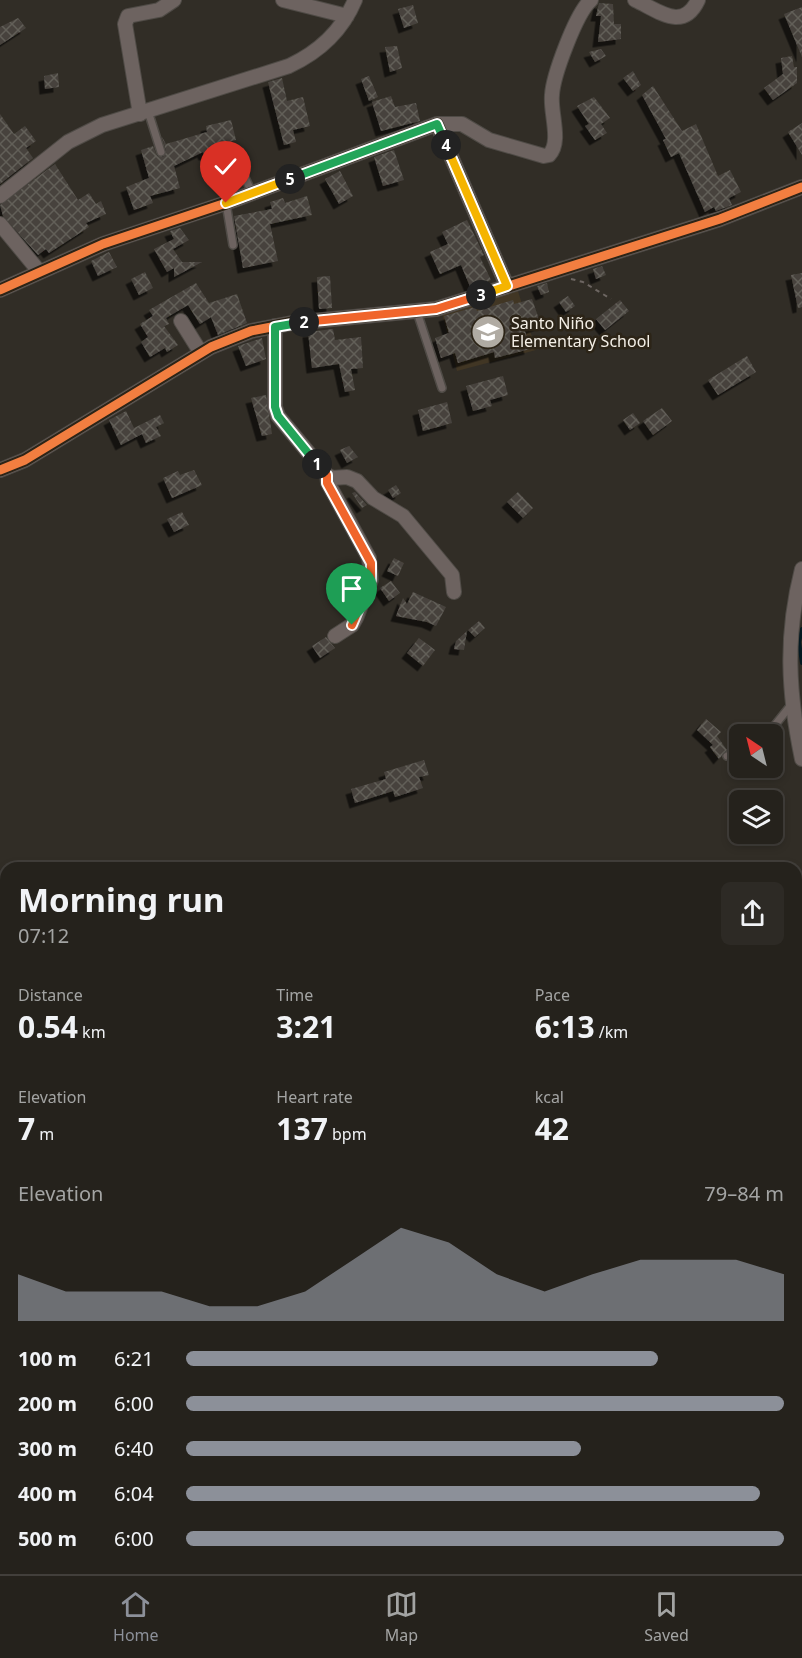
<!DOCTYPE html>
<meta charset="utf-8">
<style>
:root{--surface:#25221c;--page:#2d2a25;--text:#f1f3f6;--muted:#a3a4a3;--line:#423f3b;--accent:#8c9099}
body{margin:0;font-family:"Noto Sans",sans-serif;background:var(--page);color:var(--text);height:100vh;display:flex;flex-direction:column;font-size:22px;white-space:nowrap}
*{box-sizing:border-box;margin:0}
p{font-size:20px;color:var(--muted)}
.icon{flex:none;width:33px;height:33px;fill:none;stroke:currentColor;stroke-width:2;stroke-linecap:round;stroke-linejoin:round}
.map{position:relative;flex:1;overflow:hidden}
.side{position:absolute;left:0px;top:862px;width:802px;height:712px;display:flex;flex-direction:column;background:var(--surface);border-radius:18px 18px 0 0;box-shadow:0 3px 9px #0003,0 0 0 2px var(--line)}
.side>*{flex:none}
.needle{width:39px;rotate:325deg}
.tools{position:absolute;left:729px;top:724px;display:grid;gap:12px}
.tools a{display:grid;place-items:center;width:54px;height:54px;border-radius:9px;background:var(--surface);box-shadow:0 3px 9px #0003,0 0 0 2px var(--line);font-size:30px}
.pin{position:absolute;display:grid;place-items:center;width:51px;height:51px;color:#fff;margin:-62px -26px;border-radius:50% 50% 50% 0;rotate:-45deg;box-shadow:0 0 6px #0007}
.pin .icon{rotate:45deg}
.km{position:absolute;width:30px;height:30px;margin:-15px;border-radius:50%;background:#222;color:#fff;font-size:16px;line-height:30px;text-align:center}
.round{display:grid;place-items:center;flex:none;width:63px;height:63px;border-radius:9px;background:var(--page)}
.headline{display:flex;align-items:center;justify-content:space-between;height:102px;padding:0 18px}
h1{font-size:33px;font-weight:700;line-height:45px}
.figures{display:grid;grid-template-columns:repeat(3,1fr);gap:9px;height:102px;padding:6px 18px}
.figures div{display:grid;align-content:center}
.figures b{font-size:30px;font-weight:700}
.figures small{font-size:16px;font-weight:400}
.figures p{font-size:16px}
.chart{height:168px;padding:12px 18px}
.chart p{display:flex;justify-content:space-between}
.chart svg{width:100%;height:108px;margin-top:6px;fill:var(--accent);opacity:.7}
ul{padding:0 18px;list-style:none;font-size:20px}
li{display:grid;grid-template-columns:96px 72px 1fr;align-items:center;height:45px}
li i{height:15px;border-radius:8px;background:var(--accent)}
.tabs{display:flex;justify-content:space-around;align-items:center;height:84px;border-top:2px solid var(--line);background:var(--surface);font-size:16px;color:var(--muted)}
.tabs a{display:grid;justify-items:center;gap:3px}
.tabs .on{color:var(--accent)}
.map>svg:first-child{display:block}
.built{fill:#413624}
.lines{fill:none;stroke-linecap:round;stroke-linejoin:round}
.stream{stroke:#041921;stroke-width:4}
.building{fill:url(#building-cross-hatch);filter:url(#shadow)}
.service-casing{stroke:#4f4b46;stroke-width:10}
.minor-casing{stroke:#4f4b46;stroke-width:16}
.path{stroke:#6d6662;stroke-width:2;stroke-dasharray:4.5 4.5;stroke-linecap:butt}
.service{stroke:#6d6360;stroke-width:7}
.minor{stroke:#6d6360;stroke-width:14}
.cycleway-casing{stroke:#2c2417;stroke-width:13}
.cycleway{stroke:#f27e40;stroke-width:9}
.split-1-casing{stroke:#fff;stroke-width:12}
.split-2-casing{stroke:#fff;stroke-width:12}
.split-3-casing{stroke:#fff;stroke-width:12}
.split-4-casing{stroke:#fff;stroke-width:12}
.split-5-casing{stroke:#fff;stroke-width:12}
.split-6-casing{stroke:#fff;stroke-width:12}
.split-1{stroke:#f0652b;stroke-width:8}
.split-2{stroke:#22a559;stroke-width:8}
.split-3{stroke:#f0652b;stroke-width:8}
.split-4{stroke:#f5b400;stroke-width:8}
.split-5{stroke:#22a559;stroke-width:8}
.split-6{stroke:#f5b400;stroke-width:8}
.labels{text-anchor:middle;stroke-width:5;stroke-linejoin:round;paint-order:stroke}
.poi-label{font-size:16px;fill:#f4efe6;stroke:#2c2417;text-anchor:start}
</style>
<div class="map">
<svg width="802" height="1574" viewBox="0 0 802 1574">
<defs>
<pattern id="building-cross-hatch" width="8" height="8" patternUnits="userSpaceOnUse" patternTransform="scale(1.5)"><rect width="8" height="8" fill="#47433d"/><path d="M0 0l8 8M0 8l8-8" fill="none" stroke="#625e59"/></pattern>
<filter id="shadow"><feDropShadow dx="-5.5" dy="5.5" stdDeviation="0" flood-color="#0009"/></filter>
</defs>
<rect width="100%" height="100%" fill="#312d26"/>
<!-- built -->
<path class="built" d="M518 291 536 350 457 371 442 313Z"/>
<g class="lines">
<!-- stream -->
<path class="stream" d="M802 629 799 642 802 663"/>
</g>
<!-- building -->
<path class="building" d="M599 3 613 4 614 24H621V39L598 42 601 16H596Z
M413 5 418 23 404 28 398 9Z
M802 7V57L784 14Z
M18 18 26 28 0 45V27Z
M397 46 402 68 390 72 385 47Z
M601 49 606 56 595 62 589 52Z
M792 56 794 67H797V83L773 100 764 88 783 74 781 58Z
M633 71 641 85 633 91 623 78Z
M58 73 59 87 45 89 44 76Z
M369 76 378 97 369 101 361 79Z
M282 78 287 101 303 97 310 126 293 130 296 142 284 145 268 82Z
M653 86 682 131 696 124 718 176 730 170 741 192 729 198 732 205 716 211 714 207 705 212 679 153 671 157 663 140 666 139 642 95Z
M391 96 395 107 416 103 420 121 381 131 372 102Z
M594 97 610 118 601 124 607 133 595 140 585 126 589 124 577 106Z
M0 114 14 134 25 126 36 141 26 148 33 158 0 184Z
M231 120 236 140 218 145 220 151 204 155 203 152 174 166 180 188 150 196 153 203 134 210 126 187 149 178 141 150 153 146 157 156 163 157 166 151 162 137 166 144 207 132 206 126Z
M802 123V155L788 132Z
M394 150 404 180 383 186 374 157Z
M55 164 78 200 89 193 96 204 101 201 106 214 86 223 89 227 49 253 46 249 38 255 3 216 0 205Z
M340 171 353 196 339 204 325 179Z
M307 196 312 215 270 224 278 261 243 268 234 216 272 209 270 202 283 198 285 203Z
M467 220 484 255 480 257 491 280 471 289 461 265 440 274 430 252 448 244 442 232Z
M180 228 189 240 173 249 182 262H202L174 277V268L167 272 154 249 174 239 170 231Z
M109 252 117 267 98 276 91 261Z
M602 266 606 275 596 279 593 269Z
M145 272 153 288 139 295 131 279Z
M802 273V307L798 308 791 275Z
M330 276 332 308 319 309 317 277Z
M196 283 209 303 237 294 247 323 218 335 211 317 200 324 188 305 166 318 169 324 164 326 178 345 167 352 165 348 150 357 141 342 148 337 140 324 153 316 149 310Z
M547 283 549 292 541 295 537 286Z
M568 296 575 306 566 312 559 302Z
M532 299 541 325 525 331 530 349 495 358 494 352 458 363 455 353 441 358 435 338 449 333 444 316 475 307 477 311 513 300 514 304Z
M620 300 629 311 605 330 596 319Z
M333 329 335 340 361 337 363 368 351 369 355 390 345 392 339 364 312 368 308 332Z
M262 338 266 359 246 366 238 346Z
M747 356 756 372 718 395 708 380Z
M503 376 508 395 490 400 492 406 473 411 466 386Z
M266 395 272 434 262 436 251 398Z
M447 402 452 423 423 431 418 410Z
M662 408 672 421 653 435 643 421Z
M126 411 134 428 160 415 164 423 156 427 161 436 146 443 142 434 121 445 109 420Z
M633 413 640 423 630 430 623 420Z
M349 446 358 457 347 463 340 450Z
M194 470 202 485 172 498 163 478 178 471 180 475Z
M396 485 401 493 393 498 388 490Z
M355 492 366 504 367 505 362 508 352 493Z
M518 492 533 508 523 518 507 502Z
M182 512 189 525 174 532 167 519Z
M394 558 404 563 398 576 387 571Z
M391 581 400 593 389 601 380 588Z
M413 592 446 607 436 626 427 622 396 616 403 598 407 604Z
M479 621 485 628 475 637 468 630Z
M467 631 464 650 454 649 456 641Z
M326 637 335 648 320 658 312 646Z
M419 638 435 650 423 666 407 653Z
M706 719 721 732 717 736 727 750 719 759 710 747 713 745 697 730Z
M424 760 429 775 419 777 423 788 395 797 393 791 355 803 351 789 386 779 384 772Z"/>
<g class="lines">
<defs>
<path id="service" d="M148 111 161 152
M234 153 252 193
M226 203 233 245
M417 312 442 388
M767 735 791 705
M727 756 740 752"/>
<path id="minor" d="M283 0 347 16
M635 0C659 11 683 32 698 0
M140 114 125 24 128 16 159 10 174 0
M437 124H462L489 140 544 156 549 155C562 142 550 113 552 95 553 76 576 13 591 0
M0 196 68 142 102 125 289 66C319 52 342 31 355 0
M0 224 38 270
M0 290 103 244 226 203 437 124 507 286
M181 321 201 353
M275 326V407L278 416 327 475 332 478 347 477 357 481 373 498 403 516 452 575 454 592
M0 470 25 460 211 347 251 331 292 323 436 309 720 219 802 187
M327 475 328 483 369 558 371 580 356 618 352 625 335 636
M802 569C785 636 788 692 802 759"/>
</defs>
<!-- service casing -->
<use href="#service" class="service-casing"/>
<!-- minor casing -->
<use href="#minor" class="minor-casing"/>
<!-- path -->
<path class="path" d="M571 279 583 282 611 299
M336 1574H339
M436 1574 444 1569
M757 1574 758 1569"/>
<!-- service -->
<use href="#service" class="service"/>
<!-- minor -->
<use href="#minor" class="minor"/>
<defs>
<path id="cycleway" d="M0 290 103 244 226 203 437 124 507 286
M0 470 25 460 211 347 251 331 292 323 436 309 720 219 802 187"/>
</defs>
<!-- cycleway casing -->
<use href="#cycleway" class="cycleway-casing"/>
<!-- cycleway -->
<use href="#cycleway" class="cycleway"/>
</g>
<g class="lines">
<defs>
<path id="split-1" d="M317 464 327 475V483L371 563V580L352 625"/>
<path id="split-2" d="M304 322 275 327V407L278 416 317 464"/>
<path id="split-3" d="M304 322 436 309 481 295"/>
<path id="split-4" d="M446 145 507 286 481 295"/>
<path id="split-5" d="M290 179 437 124 446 145"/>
<path id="split-6" d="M226 203 290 179"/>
</defs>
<!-- split-1 casing -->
<use href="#split-1" class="split-1-casing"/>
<!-- split-2 casing -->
<use href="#split-2" class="split-2-casing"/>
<!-- split-3 casing -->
<use href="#split-3" class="split-3-casing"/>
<!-- split-4 casing -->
<use href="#split-4" class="split-4-casing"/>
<!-- split-5 casing -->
<use href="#split-5" class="split-5-casing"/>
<!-- split-6 casing -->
<use href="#split-6" class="split-6-casing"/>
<!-- split-1 -->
<use href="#split-1" class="split-1"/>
<!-- split-2 -->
<use href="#split-2" class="split-2"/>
<!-- split-3 -->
<use href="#split-3" class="split-3"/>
<!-- split-4 -->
<use href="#split-4" class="split-4"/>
<!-- split-5 -->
<use href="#split-5" class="split-5"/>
<!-- split-6 -->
<use href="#split-6" class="split-6"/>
</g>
<!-- icons -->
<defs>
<symbol id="school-disc" viewBox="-11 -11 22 22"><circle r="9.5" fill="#b0aba3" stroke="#2c2417"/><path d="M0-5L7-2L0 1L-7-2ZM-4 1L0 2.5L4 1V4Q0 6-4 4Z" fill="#fff"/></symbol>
</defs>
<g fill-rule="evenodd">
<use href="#school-disc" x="469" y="313" width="38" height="38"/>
</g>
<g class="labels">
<!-- poi labels -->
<g class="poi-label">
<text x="511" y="329">Santo Niño<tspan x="511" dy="18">Elementary School</tspan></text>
</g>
</g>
</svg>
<div class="tools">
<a><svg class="needle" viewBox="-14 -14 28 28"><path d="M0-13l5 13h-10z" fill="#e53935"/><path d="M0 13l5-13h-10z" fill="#a3a4a3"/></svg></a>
<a><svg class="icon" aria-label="layers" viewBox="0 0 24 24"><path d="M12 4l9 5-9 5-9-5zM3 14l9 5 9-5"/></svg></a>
</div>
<div class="pin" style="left:352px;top:625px;background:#1e9e55"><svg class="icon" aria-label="arrive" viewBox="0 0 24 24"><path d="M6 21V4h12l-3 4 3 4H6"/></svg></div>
<div class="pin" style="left:226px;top:203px;background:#d93025"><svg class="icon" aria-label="check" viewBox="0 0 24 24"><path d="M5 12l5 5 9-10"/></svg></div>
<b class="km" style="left:317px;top:464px">1</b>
<b class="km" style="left:304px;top:322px">2</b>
<b class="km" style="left:481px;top:295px">3</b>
<b class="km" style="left:446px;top:145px">4</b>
<b class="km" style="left:290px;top:179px">5</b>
<section class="side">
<div class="headline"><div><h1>Morning run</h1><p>07:12</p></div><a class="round"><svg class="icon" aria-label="share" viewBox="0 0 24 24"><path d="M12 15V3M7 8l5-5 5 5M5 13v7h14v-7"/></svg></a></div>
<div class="figures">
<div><p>Distance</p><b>0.54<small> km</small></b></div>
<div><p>Time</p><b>3:21</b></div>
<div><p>Pace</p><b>6:13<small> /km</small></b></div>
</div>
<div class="figures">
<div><p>Elevation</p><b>7<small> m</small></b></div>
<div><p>Heart rate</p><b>137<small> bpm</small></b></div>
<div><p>kcal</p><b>42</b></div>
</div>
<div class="chart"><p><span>Elevation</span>79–84 m</p>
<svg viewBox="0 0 160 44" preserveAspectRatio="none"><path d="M0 44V25L10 32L20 32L30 32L40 38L50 38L60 32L70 19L80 6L90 12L100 25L110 32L120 25L130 19L140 19L150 19L160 25V44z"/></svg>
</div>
<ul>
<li><b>100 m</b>6:21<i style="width:79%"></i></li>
<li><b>200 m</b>6:00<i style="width:100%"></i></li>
<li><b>300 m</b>6:40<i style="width:66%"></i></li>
<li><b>400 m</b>6:04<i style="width:96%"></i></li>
<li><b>500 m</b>6:00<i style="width:100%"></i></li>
</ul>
</section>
</div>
<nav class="tabs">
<a class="on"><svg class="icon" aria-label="home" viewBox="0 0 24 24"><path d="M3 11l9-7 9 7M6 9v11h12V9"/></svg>Home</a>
<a><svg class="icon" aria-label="map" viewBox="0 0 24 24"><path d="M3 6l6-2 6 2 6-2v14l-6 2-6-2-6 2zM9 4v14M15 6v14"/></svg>Map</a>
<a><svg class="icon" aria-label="saved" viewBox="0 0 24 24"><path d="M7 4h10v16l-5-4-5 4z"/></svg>Saved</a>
</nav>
